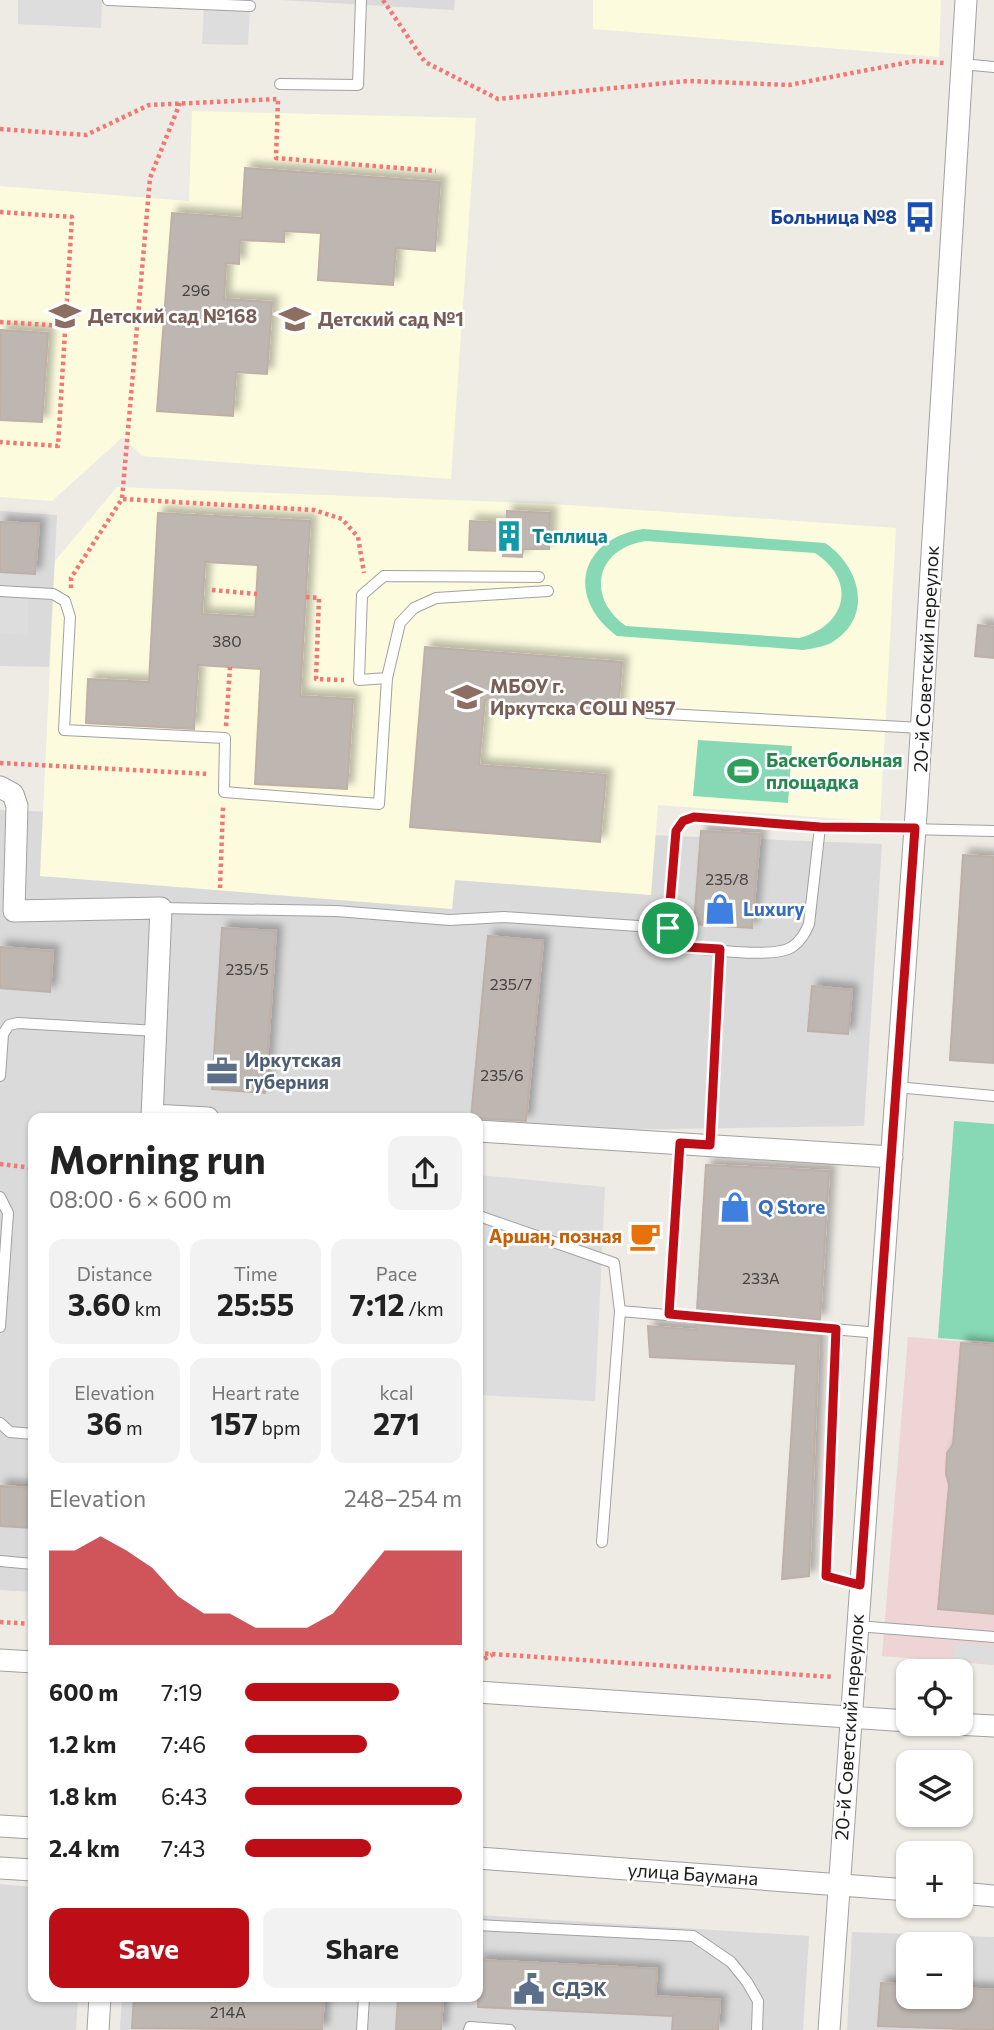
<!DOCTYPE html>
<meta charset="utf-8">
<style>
:root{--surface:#fff;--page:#f2f2f2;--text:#222;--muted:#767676;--accent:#bd0e17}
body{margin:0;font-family:Commissioner,sans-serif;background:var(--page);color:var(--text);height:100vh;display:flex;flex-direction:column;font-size:26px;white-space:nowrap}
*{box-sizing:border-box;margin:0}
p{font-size:23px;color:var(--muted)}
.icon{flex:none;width:38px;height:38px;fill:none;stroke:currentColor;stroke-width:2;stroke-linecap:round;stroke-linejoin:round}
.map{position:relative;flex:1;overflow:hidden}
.panel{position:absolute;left:28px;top:1113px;width:455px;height:889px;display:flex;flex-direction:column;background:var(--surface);border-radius:14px;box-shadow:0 2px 5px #0004}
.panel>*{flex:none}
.tools{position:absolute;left:896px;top:1659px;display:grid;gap:14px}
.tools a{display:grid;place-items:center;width:77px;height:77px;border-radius:14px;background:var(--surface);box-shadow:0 2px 5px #0004;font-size:35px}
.pin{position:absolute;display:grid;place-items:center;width:60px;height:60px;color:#fff;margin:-30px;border:4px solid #fff;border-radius:50%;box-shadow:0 2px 7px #0007}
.round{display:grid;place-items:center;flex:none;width:74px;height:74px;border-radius:14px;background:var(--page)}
.head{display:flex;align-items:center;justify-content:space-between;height:119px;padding:0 21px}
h1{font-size:38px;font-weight:700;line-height:52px}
.stats{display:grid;grid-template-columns:repeat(3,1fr);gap:10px;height:119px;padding:7px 21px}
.stats div{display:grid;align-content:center;border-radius:14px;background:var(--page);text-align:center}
.stats b{font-size:30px;font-weight:700}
.stats small{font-size:19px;font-weight:400}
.stats p{font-size:19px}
.chart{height:196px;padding:14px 21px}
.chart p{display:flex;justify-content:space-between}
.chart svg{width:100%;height:126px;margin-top:7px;fill:var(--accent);opacity:.7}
.action{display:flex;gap:14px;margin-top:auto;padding:14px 21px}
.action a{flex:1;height:80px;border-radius:14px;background:var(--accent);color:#fff;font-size:28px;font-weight:700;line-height:80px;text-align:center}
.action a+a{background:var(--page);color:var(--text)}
ul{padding:0 21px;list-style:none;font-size:23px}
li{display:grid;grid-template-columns:112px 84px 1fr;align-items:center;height:52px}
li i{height:18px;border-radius:9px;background:var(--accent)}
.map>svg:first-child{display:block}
.residential{fill:#dbdada;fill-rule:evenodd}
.commercial{fill:#eed4d4}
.education{fill:#fdfbde}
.pitch{fill:#87d8b4;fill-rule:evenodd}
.parking{fill:#ddd}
.building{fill:#beb6b1;stroke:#beb0a7;stroke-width:2;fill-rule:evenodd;filter:url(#shadow)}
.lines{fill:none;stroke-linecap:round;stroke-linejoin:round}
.lane-casing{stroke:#a1a1a1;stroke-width:12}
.street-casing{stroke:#a1a1a1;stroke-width:23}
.path{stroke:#f07973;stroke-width:4.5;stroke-dasharray:3.5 3.5;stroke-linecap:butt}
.lane{stroke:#fff;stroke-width:10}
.street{stroke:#fff;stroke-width:21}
.route-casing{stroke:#fff;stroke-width:14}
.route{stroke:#bd0e17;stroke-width:9}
.labels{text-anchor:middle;stroke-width:5;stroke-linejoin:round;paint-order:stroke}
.number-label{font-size:16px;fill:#454342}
.transit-label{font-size:19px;font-weight:bold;fill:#164399;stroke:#fff;text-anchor:end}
.education-label{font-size:19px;font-weight:bold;fill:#785e54;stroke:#fff;text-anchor:start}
.culture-label{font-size:19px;font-weight:bold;fill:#0d838f;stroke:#fff;text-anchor:start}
.street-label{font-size:19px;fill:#1d1d1d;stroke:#fff}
.leisure-label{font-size:19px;font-weight:bold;fill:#27864d;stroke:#fff;text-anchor:start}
.shop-label{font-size:19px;font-weight:bold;fill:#366cbe;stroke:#fff;text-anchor:start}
.service-label{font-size:19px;font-weight:bold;fill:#4e5e75;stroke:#fff;text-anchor:start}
.food-label{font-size:19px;font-weight:bold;fill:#c56008;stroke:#fff;text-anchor:end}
</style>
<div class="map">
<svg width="994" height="2030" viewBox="0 0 994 2030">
<defs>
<filter id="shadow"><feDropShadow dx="6" dy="-6" stdDeviation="3.5" flood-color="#0004"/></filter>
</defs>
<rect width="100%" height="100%" fill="#eeeae4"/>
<!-- residential -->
<path class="residential" d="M280 0H455L454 10Z
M0 511 57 515 49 667 0 666Z
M0 810 882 844 864 1126 478 1132V1118H33V1592L0 1590Z
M0 1884 33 1887V1997H78L76 2030H0Z
M478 1915 809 1936 803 2030H120L122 1997H478Z
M852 1932 994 1937V2030H847ZM908 1944H961V1997H908Z"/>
<!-- commercial -->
<path class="commercial" d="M908 1337 994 1344V1665L882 1656Z"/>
<!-- education -->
<path class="education" d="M593 0H941L939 57 593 29Z
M192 111 476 118 451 479 142 456 123 437 52 501 0 497V186L189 201Z
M117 487 554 504 896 528 880 822 658 805 651 895 455 880 452 909 40 876 55 561Z"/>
<!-- pitch -->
<path class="pitch" d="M643 529 825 543C861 567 874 618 831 643 823 647 813 648 804 650L617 636C565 598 579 539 643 529ZM646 541 815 553C858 581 846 626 799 638L626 626C585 597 596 548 646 541Z
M698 740 792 746 788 803 693 796Z
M954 1121 994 1124V1342L938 1338Z"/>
<!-- parking -->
<path class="parking" d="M18 0H102L101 28 18 24Z
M204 4 250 6 248 45 202 44Z
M0 591 28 592V635L0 633Z
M478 1175 605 1187 595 1401 478 1395Z
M954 1643 994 1646V1664L953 1660Z"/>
<!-- building -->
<path class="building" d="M245 168 440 182 435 251 396 248 393 285 318 280 321 233 284 231V242L240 240 239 264 226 263 224 299 272 302 267 374 236 372 233 416 157 411 172 213 242 218Z
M1 330 48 333 42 422 0 420Z
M507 511 550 513 549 549H523L522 557 503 556 504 551 469 550 470 521 507 523Z
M158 513 310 521 300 696 353 699 347 789 255 784 261 669 198 665 194 729 86 723 88 679 149 682ZM205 562 258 565 255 617 202 614Z
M0 522 39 524 35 574 0 572Z
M978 625 994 627V658L975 656Z
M425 647 622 662 618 711 485 700 479 765 606 775 600 842 410 827Z
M701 831 760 834 752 928 694 924Z
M963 855 994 857V1063L950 1060Z
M222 928 276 931 265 1093 212 1089Z
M488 936 543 941 526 1121 471 1118Z
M0 947 53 951 50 992 0 988Z
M812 986 852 990 848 1034 808 1031Z
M706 1165 829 1171 820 1320 697 1310Z
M696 1325 819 1336 809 1576 782 1579 796 1364 650 1357 648 1326 696 1330Z
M961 1343 994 1346V1614L938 1609 949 1485 946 1474 947 1453 953 1444Z
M0 1486 33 1488V1528L0 1526Z
M478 1960 657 1969 655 1996 720 2000 718 2030H672L673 2016 478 2007Z
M881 1983 908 1985V1997H961V1988L994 1990V2030L878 2026Z
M134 1997H324L322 2030 132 2028Z
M398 1997H443L441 2030H396Z"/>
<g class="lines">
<defs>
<path id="lane" d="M108 0 250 6
M962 64 994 67
M280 84 358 85 361 0
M0 591 53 594 65 601 70 617 64 730 225 738 224 792 379 804 387 678 400 623 414 608 436 598 548 591
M387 678 359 680 362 595 384 576 539 577
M648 713 921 728
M161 908 336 911 450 920 504 917 668 928 676 831 683 821 694 817 820 827 994 831
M668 928 686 948C710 949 773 959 792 947 801 941 805 933 809 924L820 827
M0 1076 3 1034 9 1025 18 1023 157 1031
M896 1087 994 1096
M710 1145 720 949
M0 1197 8 1213 0 1327
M479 1216 614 1263 620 1311 602 1542
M620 1311 879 1333
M669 1314 680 1143
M837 1329 826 1576 860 1585
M0 1423 10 1432 33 1434
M0 1561 33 1564
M857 1626 994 1637
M478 1925 693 1936 731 1962 747 1982 758 2001 757 2030
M362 2030 364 1997
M469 2030 470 2027 510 2030"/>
<path id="street" d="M0 787 13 794 17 806 14 911 161 908 152 1118
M152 1115 208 1118
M478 1131 892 1157
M0 1660 33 1662
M478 1692 908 1721
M954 1724 994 1726
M0 1826 33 1828
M478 1858 908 1890
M0 1868 33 1870
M961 1893 994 1896
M98 2030 100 1997
M829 2030 917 800 966 0"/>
</defs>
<!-- lane casing -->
<use href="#lane" class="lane-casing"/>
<!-- street casing -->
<use href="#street" class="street-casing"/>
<!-- path -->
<path class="path" d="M383 0 425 62 498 99 688 81 789 85 915 61 944 63
M0 129 86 135 149 105 278 99 276 158 436 171
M0 212 72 217 58 446 0 442
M0 322 65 326
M123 499 314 510 342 519 358 537 364 573
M71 588V578L122 499 150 178 180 103
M212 590 257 594
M306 597 319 598 316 679 344 680
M226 726 230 667
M0 763 209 774
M220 888 223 807
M0 1164 33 1168
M0 1622 33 1624
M478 1653 833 1677
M478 1662 492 1655"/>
<!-- lane -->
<use href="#lane" class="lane"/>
<!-- street -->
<use href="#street" class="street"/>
</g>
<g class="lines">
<defs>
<path id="route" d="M694 817 820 827 915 828 860 1585 826 1576 836 1329 669 1314 680 1143 710 1145 720 949 686 947 668 928 676 831 683 821Z"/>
</defs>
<!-- route casing -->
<use href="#route" class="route-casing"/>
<!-- route -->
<use href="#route" class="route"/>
</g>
<!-- icons -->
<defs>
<symbol id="bus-bare" viewBox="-9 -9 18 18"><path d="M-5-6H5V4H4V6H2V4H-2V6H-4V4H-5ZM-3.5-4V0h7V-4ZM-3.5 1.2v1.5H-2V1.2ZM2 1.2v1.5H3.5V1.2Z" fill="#1a4fb4" stroke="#fff" stroke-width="2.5" paint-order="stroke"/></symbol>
<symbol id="school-bare" viewBox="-9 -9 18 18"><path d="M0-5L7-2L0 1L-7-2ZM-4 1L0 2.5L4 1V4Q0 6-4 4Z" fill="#8d6e63" stroke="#fff" stroke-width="2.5" paint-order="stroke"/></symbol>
<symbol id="building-bare" viewBox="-9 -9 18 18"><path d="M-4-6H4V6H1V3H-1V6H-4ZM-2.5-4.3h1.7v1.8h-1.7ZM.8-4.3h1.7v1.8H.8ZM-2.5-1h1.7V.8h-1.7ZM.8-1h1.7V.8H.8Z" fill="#0f9aa8" stroke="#fff" stroke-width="2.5" paint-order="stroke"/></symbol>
<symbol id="stadium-bare" viewBox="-9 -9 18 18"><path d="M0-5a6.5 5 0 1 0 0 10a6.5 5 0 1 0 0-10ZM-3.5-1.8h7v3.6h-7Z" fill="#2e9e5b" stroke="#fff" stroke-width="2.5" paint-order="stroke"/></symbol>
<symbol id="shop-bare" viewBox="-9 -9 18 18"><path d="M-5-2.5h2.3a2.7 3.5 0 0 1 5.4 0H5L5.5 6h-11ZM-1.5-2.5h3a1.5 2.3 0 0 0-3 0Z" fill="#3f7fe0" stroke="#fff" stroke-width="2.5" paint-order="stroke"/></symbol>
<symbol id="office-bare" viewBox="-9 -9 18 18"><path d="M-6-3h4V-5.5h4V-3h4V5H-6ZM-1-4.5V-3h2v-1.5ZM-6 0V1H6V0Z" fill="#5c6f8a" stroke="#fff" stroke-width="2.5" paint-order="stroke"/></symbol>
<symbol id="cafe-bare" viewBox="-9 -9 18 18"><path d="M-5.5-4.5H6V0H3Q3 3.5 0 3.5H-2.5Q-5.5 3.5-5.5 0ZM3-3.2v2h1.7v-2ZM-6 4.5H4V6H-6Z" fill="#e8710a" stroke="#fff" stroke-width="2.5" paint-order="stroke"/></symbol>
<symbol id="civic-bare" viewBox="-9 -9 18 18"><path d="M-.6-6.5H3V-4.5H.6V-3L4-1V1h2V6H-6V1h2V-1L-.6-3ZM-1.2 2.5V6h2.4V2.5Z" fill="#5c6f8a" stroke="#fff" stroke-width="2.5" paint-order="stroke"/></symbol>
</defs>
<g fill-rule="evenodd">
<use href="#bus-bare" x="898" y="195" width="44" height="44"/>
<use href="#school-bare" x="43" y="294" width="44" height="44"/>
<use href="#school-bare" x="273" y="297" width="44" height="44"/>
<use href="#building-bare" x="487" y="514" width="44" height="44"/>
<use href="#school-bare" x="445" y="675" width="44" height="44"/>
<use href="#stadium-bare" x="721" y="749" width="44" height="44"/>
<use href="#shop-bare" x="698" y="887" width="44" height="44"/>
<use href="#office-bare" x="200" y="1049" width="44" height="44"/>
<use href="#shop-bare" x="713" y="1185" width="44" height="44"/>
<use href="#cafe-bare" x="623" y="1214" width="44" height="44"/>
<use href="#civic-bare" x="507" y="1967" width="44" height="44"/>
</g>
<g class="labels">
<!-- number labels -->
<g class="number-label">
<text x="196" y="296">296</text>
<text x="227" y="647">380</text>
<text x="727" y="885">235/8</text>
<text x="247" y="975">235/5</text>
<text x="511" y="990">235/7</text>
<text x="502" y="1081">235/6</text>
<text x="761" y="1284">233А</text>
<text x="228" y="2018">214А</text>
</g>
<!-- transit labels -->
<g class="transit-label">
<text x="897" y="224">Больница №8</text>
</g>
<!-- education labels -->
<g class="education-label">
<text x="88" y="323">Детский сад №168</text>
<text x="318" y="326">Детский сад №1</text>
<text x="490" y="693">МБОУ г.<tspan x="490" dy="22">Иркутска СОШ №57</tspan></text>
</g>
<!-- culture labels -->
<g class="culture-label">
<text x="532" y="543">Теплица</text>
</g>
<!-- street labels -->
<g class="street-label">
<text transform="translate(926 659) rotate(-87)" y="7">20-й Советский переулок</text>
<text transform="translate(849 1727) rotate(-86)" y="7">20-й Советский переулок</text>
<text transform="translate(693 1874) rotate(4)" y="7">улица Баумана</text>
</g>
<!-- leisure labels -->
<g class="leisure-label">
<text x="766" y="767">Баскетбольная<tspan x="766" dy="22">площадка</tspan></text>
</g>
<!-- shop labels -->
<g class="shop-label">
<text x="743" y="916">Luxury</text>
<text x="758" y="1214">Q Store</text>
</g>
<!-- service labels -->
<g class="service-label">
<text x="245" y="1067">Иркутская<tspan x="245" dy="22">губерния</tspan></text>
<text x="552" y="1996">СДЭК</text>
</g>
<!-- food labels -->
<g class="food-label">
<text x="622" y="1243">Аршан, позная</text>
</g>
</g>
</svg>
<div class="tools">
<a><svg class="icon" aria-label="locate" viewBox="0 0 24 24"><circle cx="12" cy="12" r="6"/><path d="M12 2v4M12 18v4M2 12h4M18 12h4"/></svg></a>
<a><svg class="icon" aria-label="layers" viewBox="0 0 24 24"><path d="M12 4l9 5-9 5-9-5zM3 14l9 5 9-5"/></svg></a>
<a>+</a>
<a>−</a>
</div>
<div class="pin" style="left:668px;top:928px;background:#1e9e55"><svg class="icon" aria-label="arrive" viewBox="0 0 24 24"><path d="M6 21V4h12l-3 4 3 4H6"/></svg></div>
<section class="panel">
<div class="head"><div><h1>Morning run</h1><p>08:00 · 6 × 600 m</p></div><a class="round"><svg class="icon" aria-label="share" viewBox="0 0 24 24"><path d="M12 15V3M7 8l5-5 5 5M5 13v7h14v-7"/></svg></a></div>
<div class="stats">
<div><p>Distance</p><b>3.60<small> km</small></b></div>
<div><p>Time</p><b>25:55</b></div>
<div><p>Pace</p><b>7:12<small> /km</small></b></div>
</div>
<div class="stats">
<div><p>Elevation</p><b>36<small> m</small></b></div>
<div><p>Heart rate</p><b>157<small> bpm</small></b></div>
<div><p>kcal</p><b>271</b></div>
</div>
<div class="chart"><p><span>Elevation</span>248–254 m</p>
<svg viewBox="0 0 160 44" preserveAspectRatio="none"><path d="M0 44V11L10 11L20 6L30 11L40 17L50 27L60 33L70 33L80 38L90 38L100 38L110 33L120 22L130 11L140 11L150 11L160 11V44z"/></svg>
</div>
<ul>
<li><b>600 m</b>7:19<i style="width:71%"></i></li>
<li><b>1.2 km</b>7:46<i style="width:56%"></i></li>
<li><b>1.8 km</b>6:43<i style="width:100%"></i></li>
<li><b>2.4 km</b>7:43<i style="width:58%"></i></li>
</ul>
<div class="action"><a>Save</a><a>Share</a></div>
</section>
</div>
